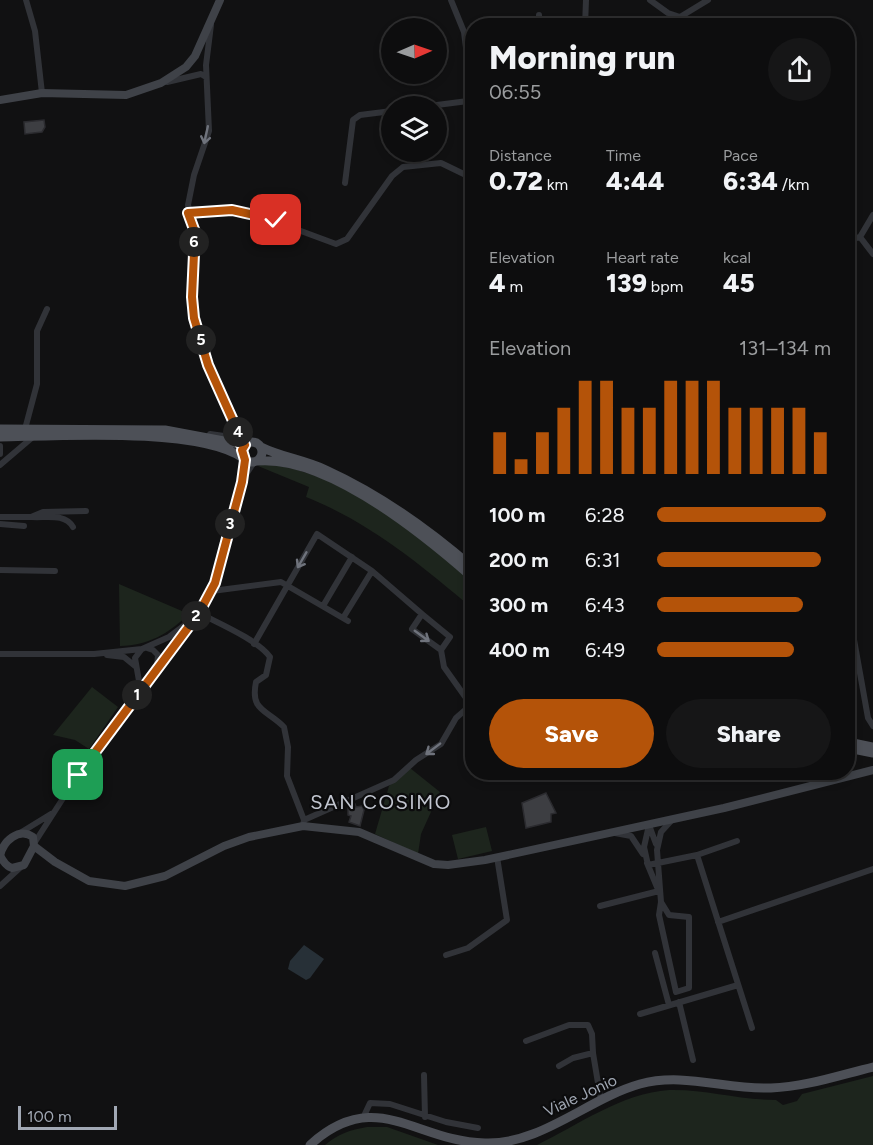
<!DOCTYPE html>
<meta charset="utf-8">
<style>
:root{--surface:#0d0d0e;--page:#161617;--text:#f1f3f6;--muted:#9a9c9e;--line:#2d2d2e;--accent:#b45309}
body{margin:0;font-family:Figtree,sans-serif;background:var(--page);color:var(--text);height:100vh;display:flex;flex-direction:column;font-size:22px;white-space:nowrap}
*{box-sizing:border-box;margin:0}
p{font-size:20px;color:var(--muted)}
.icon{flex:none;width:33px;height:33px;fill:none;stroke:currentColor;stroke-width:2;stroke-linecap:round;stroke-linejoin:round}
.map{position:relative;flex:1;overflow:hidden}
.panel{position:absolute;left:465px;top:18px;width:390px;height:762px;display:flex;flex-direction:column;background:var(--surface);border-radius:24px;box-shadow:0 3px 9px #0003,0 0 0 2px var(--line)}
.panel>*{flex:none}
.needle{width:39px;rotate:88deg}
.buttons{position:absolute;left:381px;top:18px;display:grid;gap:12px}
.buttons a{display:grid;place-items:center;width:66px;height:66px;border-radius:50%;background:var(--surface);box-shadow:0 3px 9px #0003,0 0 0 2px var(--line);font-size:30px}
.scale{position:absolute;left:18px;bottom:15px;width:99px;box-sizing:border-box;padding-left:6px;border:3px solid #a1a8b4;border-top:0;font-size:16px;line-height:21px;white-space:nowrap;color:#a1a8b4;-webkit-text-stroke:4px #0c0c0d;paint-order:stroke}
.pin{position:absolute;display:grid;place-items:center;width:51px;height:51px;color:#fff;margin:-26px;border-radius:12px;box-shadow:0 3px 9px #0006}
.km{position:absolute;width:30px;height:30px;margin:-15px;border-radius:50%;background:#222;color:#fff;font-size:16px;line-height:30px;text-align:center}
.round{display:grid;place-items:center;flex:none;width:63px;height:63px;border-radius:32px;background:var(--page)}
.overview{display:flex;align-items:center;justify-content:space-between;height:102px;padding:0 24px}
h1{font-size:33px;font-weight:800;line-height:45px}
.stats{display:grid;grid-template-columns:repeat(3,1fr);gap:9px;height:102px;padding:6px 24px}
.stats div{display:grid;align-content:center}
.stats b{font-size:26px;font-weight:800}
.stats small{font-size:16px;font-weight:400}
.stats p{font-size:16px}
.chart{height:168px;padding:12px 24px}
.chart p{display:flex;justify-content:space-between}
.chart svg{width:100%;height:108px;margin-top:6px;stroke:var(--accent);stroke-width:6}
.button{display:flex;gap:12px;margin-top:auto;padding:12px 24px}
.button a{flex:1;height:69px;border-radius:36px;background:var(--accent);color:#fff;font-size:24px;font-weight:800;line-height:69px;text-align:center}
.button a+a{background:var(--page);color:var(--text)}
ul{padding:0 24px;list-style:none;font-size:20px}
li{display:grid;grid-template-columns:96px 72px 1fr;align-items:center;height:45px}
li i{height:15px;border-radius:8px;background:var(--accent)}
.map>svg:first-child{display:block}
.green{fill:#1d251d}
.water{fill:#273037}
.building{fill:#3d3e42;stroke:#2b2b2f;stroke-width:1.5}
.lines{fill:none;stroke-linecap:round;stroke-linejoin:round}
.street{stroke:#313338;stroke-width:6}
.secondary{stroke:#3f4248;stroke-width:8}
.primary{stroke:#4d5057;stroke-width:9}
.oneway{stroke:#6f737c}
.route-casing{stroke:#fff;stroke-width:12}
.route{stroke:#b45309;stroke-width:8}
.labels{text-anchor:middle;stroke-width:4.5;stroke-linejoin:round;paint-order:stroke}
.street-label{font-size:16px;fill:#a1a8b4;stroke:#0c0c0d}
.quarter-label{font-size:20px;letter-spacing:1.5px;fill:#c2c6d0;stroke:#0c0c0d}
</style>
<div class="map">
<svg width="873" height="1145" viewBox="0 0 873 1145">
<rect width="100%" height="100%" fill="#111112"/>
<!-- green -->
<path class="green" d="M265 464C344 472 415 531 472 582V608C421 565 369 522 306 497L309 487 258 466Z
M119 584 189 614C168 634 149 645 120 646Z
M92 687 118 707 89 749 75 740 53 735Z
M410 768 440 792 421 834 418 854 375 834 389 786Z
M486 827 492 851 458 859 452 835Z
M873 1076V1145H537C578 1125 622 1093 669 1090 705 1089 740 1100 776 1100L783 1105 797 1101 802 1094Z
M367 1127H387L438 1145H325C338 1134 350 1130 367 1127Z"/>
<!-- water -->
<path class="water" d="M304 945 324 959 310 978 306 980 288 969 290 961Z"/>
<!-- building -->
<path class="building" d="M44 120 45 127 42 132 25 134 24 122Z
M546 793 556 813 551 814V822L526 828 522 803Z
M355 804 356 807 362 806 364 810 360 826 349 822 351 816 348 815V806Z"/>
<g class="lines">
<!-- street -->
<path class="street" d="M26 0 35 31 42 93
M650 0 668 13 680 17 708 0
M539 15V26
M211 25 206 65 209 131 194 175 188 205 195 232 192 297 196 330 209 365 239 434 240 443
M585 26 586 0
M167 82 201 74 206 77
M429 106 468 101 472 95 464 32 451 0
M345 183 353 120 360 115 392 111
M188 213 232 210 255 214 336 244 347 239 392 176 403 167 441 163 472 178
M860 237 873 254
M848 240 860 237 873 215
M25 429 37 384V331L47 309
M210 434 231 437 238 432
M241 437 252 442
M0 446V454
M0 465 34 436
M245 476 254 462
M0 517H31L43 512 86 511
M32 517C46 518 65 513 73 527
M0 524 24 526
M0 570 55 571
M212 591 281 582 348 621
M323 606 352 557
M199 613C218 623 258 640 270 657L266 675 256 682C250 711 266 709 284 727L288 747 287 776 304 820 303 826
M343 618 372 571
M853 634 868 718 873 726
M254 644 317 534 372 571 422 614
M147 648 153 650 158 655 157 667
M441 650 412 629 422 614 450 637 441 650 444 667 471 705
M0 654H94L142 649 169 637 189 622
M107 655 124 657 135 666
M130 700 139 681 135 658 141 650
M304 820 394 780 416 760 441 744 456 718 472 704
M649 825 644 847 648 865 697 855 752 1028
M649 825 656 844
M20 833 51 814
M615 833 631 836 643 854
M35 842 78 775 199 613 215 583 242 482 245 460
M697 855 737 841
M647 863 657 887
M0 886 22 866
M661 902 669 915 689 917V988L676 992 659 915 661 902 657 850 661 832 671 821
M600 906 659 891
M718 922 873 869
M655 953 669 1005
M446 955 468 948 507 920 497 857
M679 1002 693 1060
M640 1014 738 985
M526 1041 569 1025H588L592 1034 593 1053
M559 1066 573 1058 593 1053 601 1101
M424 1075 425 1117
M363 1118 370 1103 390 1104 446 1122 478 1128"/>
<!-- secondary -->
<path class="secondary" d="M0 100 42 93 126 95 161 83 186 67 195 56 220 0
M34 846 55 862 89 881 125 886 165 876 224 846 249 837 303 826 359 832 434 864 448 865 485 860 724 808 873 770
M0 855C3 862 6 866 12 868L24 865 34 846 33 837C19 827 3 841 0 856"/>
<!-- primary -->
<path class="primary" d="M0 429 165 430 245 445
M0 437C58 436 198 427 243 458
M242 452a10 10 0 1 1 20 0a10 10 0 1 1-20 0Z
M261 447C281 457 305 460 326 470 381 495 427 528 472 567
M257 461C326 455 423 534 472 577
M848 742 873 747
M848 748 873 753
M310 1145C376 1085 416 1142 485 1143 541 1145 587 1099 640 1084 684 1072 727 1090 771 1088 805 1087 840 1075 873 1067"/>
</g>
<!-- one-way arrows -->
<defs><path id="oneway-shaft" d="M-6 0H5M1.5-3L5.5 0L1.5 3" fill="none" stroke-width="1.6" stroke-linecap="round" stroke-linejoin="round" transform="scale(1.5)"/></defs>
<g class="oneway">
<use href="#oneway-shaft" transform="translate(206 135) rotate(102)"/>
<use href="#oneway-shaft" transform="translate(302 560) rotate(120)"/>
<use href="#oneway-shaft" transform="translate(422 636) rotate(36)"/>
<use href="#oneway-shaft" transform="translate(433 749) rotate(143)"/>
</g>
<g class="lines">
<defs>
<path id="route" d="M78 775 199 613 215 583 242 482 245 460 242 450 245 445 240 443 239 434 208 365 194 318 192 297 195 232 188 213 232 210 276 220"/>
</defs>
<!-- route casing -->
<use href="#route" class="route-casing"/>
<!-- route -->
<use href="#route" class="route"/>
</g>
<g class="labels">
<!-- street labels -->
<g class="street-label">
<text transform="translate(580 1095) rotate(-25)" y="6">Viale Jonio</text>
</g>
<!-- quarter labels -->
<g class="quarter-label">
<text x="381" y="809">SAN COSIMO</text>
</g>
</g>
</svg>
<div class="buttons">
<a><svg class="needle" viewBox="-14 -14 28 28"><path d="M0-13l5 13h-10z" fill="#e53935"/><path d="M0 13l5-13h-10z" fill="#9a9c9e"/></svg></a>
<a><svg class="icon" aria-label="layers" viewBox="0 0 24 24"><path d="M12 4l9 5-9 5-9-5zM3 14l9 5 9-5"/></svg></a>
</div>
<div class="scale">100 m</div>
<div class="pin" style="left:78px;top:775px;background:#1e9e55"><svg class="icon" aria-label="arrive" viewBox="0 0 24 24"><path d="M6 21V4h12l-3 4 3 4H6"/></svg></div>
<div class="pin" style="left:276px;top:220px;background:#d93025"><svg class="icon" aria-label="check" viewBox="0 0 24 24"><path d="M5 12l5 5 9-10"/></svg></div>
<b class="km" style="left:137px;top:695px">1</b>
<b class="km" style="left:196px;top:616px">2</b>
<b class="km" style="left:230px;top:524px">3</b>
<b class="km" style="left:238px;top:432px">4</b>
<b class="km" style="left:201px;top:340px">5</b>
<b class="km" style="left:194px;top:242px">6</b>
<section class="panel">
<div class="overview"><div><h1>Morning run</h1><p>06:55</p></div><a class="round"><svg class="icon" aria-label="share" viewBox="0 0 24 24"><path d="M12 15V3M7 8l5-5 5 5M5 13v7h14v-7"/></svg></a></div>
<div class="stats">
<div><p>Distance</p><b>0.72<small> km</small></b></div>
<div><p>Time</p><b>4:44</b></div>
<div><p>Pace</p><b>6:34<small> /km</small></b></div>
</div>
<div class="stats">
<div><p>Elevation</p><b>4<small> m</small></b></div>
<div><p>Heart rate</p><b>139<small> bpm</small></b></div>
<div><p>kcal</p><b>45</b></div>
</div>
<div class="chart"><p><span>Elevation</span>131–134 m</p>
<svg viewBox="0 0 160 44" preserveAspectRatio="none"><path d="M5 44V27M15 44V38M25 44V27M35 44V17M45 44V6M55 44V6M65 44V17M75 44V17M85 44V6M95 44V6M105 44V6M115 44V17M125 44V17M135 44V17M145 44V17M155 44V27"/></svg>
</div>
<ul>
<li><b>100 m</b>6:28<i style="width:97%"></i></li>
<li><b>200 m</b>6:31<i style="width:94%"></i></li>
<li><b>300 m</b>6:43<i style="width:84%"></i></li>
<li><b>400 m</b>6:49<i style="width:79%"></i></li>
</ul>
<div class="button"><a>Save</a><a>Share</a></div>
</section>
</div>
